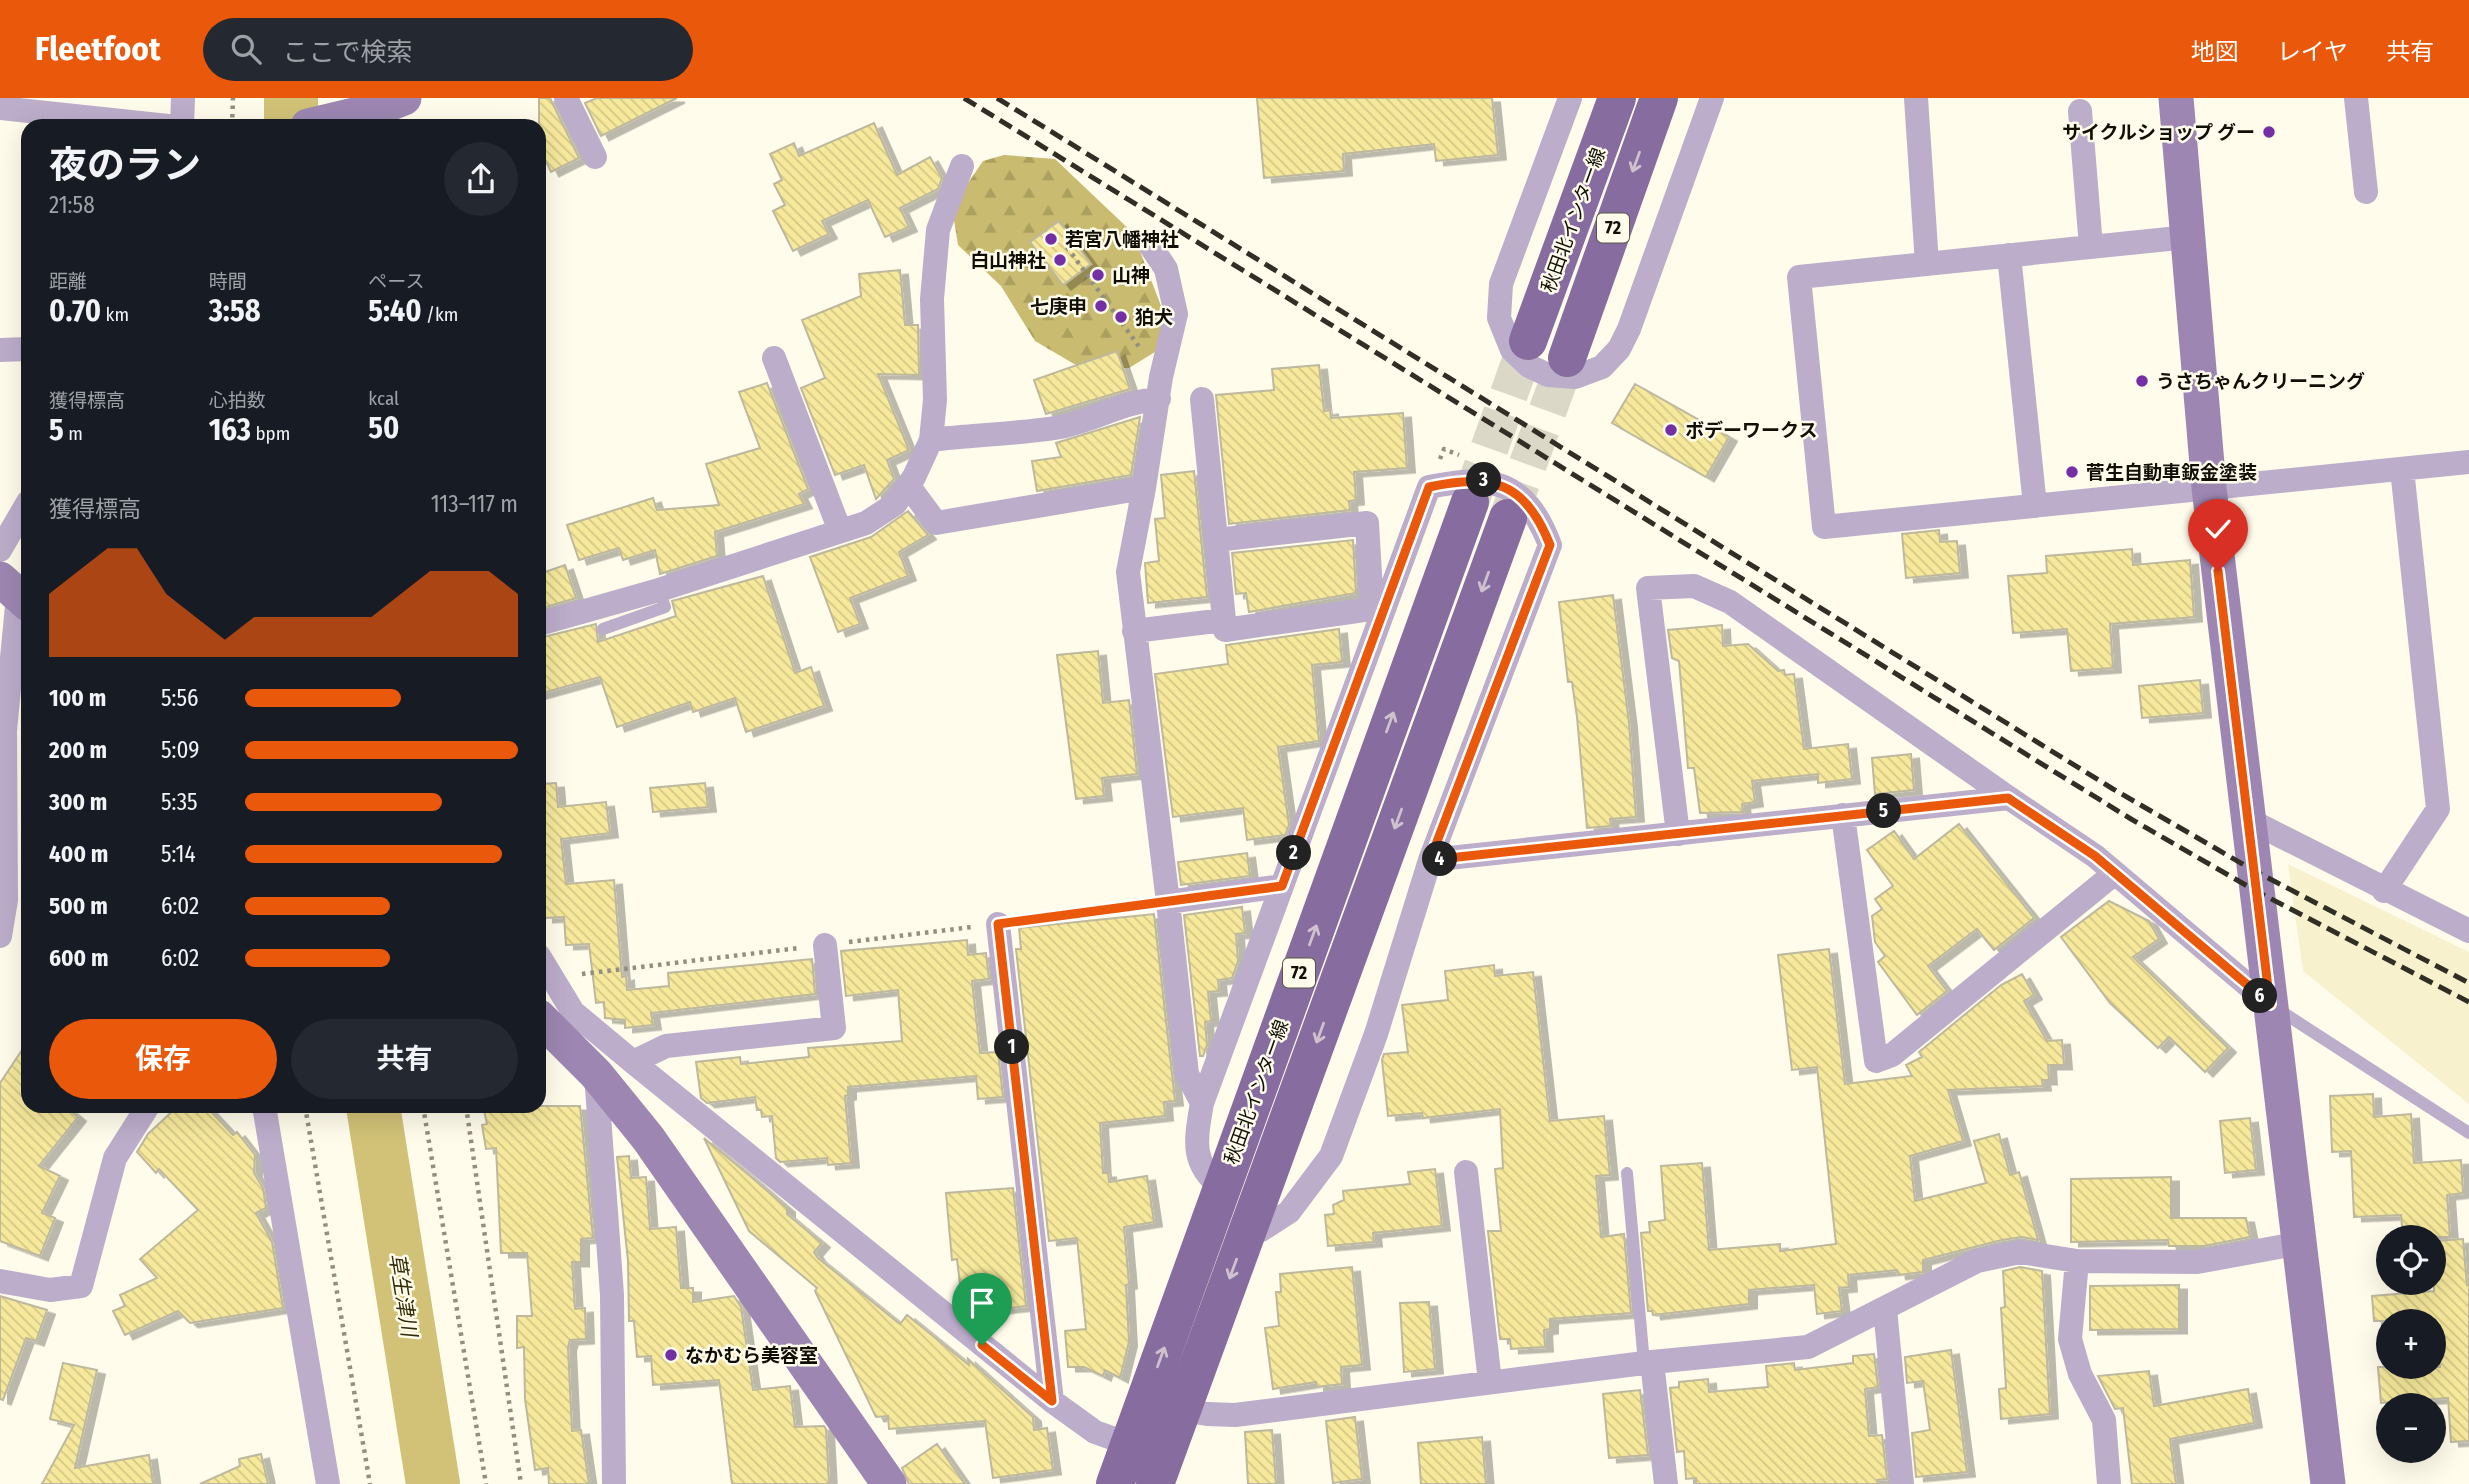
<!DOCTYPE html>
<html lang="ja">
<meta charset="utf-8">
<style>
:root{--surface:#171b24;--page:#242831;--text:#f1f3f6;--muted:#9ea1a6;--accent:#ea580c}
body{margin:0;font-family:"Fira Sans Condensed","Noto Sans JP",sans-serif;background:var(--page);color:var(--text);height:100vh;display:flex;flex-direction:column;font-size:26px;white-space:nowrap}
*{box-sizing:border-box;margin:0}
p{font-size:23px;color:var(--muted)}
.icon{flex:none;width:38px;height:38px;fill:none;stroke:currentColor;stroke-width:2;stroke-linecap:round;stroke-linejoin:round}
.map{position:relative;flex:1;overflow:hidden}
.panel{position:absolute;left:21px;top:21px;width:525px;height:994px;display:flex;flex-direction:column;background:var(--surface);border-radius:21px;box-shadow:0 7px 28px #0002}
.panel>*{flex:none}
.buttons{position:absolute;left:2376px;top:1127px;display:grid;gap:14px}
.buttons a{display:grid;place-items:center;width:70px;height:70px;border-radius:50%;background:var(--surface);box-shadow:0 7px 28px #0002;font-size:35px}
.pin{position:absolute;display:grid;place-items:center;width:60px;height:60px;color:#fff;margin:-72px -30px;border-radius:50% 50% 50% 0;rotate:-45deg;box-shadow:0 0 7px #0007}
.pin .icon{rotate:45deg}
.km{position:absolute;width:35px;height:35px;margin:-18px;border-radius:50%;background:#222;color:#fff;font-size:19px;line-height:35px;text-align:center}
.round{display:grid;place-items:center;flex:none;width:74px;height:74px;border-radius:37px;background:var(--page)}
.overview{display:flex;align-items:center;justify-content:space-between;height:119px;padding:0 28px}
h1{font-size:38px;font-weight:700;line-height:52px}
.figures{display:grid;grid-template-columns:repeat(3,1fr);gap:10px;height:119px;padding:7px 28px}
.figures div{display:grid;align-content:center}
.figures b{font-size:30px;font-weight:700}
.figures small{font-size:19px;font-weight:400}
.figures p{font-size:19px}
.chart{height:196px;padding:14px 28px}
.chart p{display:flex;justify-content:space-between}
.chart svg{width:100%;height:126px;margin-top:7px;fill:var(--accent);opacity:.7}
.primary-button{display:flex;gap:14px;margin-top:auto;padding:14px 28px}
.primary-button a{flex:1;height:80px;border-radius:42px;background:var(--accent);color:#fff;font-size:28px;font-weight:700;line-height:80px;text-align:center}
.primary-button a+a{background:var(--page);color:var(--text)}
ul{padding:0 28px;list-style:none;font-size:23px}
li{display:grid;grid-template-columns:112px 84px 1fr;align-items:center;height:52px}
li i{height:18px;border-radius:9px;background:var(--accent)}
header{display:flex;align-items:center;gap:42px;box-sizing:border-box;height:98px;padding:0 35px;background:var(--accent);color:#fff}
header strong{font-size:33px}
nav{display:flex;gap:38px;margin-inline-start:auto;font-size:24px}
.search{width:490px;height:63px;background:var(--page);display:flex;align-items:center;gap:18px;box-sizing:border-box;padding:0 24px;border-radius:38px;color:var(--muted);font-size:26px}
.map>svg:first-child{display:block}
.built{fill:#f8f1ce}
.forest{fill:url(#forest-firs)}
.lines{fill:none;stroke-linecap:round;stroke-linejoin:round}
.river{stroke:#d1c277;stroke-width:54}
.building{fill:url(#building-back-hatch);stroke:#bdb89e;stroke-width:2;filter:url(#shadow)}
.primary-tunnel{stroke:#dbd8c8;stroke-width:38;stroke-dasharray:38 19;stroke-linecap:butt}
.path{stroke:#918f81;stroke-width:4.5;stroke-dasharray:3.5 5;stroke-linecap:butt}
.lane{stroke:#bcadcb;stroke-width:12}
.street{stroke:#bcadcb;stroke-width:24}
.secondary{stroke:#9d87b2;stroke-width:35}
.primary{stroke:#876c9f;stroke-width:38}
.rail{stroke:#312f25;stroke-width:5;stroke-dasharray:14 7;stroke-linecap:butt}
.secondary-bridge{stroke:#9d87b2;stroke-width:35}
.oneway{stroke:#cfc2cd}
.route-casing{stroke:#fff;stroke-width:14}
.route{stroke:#ea580c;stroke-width:9}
.poi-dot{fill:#732fa3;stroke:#fffceb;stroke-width:2.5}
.labels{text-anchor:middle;stroke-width:5;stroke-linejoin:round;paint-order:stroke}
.shield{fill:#fffceb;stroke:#58554a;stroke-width:2}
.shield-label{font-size:18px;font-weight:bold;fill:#100e05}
.poi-label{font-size:19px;font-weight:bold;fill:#100e05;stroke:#fffceb;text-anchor:start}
.street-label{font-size:19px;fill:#100e05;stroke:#fffceb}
.water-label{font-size:21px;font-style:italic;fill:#322c09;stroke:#fffceb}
</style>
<header>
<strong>Fleetfoot</strong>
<div class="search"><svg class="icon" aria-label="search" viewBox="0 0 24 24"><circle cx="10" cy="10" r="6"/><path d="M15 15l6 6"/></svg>ここで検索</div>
<nav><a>地図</a><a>レイヤ</a><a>共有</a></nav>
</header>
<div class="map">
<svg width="2469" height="1386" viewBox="0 0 2469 1386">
<defs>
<pattern id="forest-firs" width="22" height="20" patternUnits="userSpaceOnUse" patternTransform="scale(1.75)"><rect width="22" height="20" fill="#c9bb6f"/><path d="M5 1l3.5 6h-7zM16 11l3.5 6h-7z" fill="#aca05f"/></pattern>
<pattern id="building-back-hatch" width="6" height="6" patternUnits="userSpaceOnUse" patternTransform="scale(1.75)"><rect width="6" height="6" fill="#f7e99c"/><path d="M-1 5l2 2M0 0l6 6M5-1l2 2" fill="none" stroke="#d3c785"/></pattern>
<filter id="shadow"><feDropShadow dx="8" dy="4.5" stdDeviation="0" flood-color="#0004"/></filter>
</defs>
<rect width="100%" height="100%" fill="#fffceb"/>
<!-- built -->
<path class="built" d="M2288 766 2469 854V1006L2303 873Z"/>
<!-- forest -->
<path class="forest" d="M1004 57 1055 61 1133 135 1163 213V249L1129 270H1081L1035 243 1001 188 958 147 954 122 964 91 983 63Z"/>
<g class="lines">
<!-- river -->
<path class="river" d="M291 0V28
M373 1008 433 1386"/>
</g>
<!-- building -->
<path class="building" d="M539 0H550L579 60 551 74 539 49Z
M597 0H677L601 38 585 5Z
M1257 0H1492L1498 57 1436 63 1434 46 1343 56 1344 73 1264 80Z
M874 25 897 77 930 59 942 80 938 91 900 110 909 129 885 139 868 102 822 123 829 136 793 153 773 113 785 107 774 86 782 82 770 56 794 45 799 58Z
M1059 123 1091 166 1063 187 1030 144Z
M900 172 905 227H918L919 277 878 276 909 352 887 362 894 381 876 401 864 367 835 377 801 290 825 280 802 222 861 198 859 176Z
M1117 253 1130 291 1046 316 1034 282Z
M1319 267 1324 313 1330 312 1331 320 1403 315 1407 370 1354 374 1356 402 1349 403 1350 412 1229 426 1216 297 1274 292 1272 271Z
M767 285 808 391 799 396 804 406 715 434 717 458 660 476 655 452 623 462 619 450 579 462 567 427 653 400 657 412 719 407 706 366 760 350 739 294Z
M1635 286 1729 339 1706 379 1612 325Z
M1140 319 1131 377 1037 393 1032 363 1061 359 1056 345Z
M1194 373 1207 499 1148 505 1145 465 1159 463 1155 421 1165 420 1161 377Z
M908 413 928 437 899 454 908 478 850 500 860 526 838 534 810 459 871 439Z
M1939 432 1940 444 1957 443 1960 475 1906 480 1902 436Z
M1353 442 1356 495 1249 514 1246 495 1236 496 1232 455Z
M2132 451 2133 467 2190 462 2194 519 2110 526 2113 570 2071 573 2067 531 2013 535 2008 478 2047 475 2046 458Z
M565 467 576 500 539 511V476Z
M763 478 795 575 811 569 824 608 746 634 735 600 693 614 690 604 617 629 600 579 539 596V540L596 526 598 544 676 518 672 503Z
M1613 497 1629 625 1636 719 1610 721 1611 728 1587 730 1577 619 1572 584H1568L1559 504Z
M1722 527 1723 548 1748 546 1778 573 1784 572 1785 577 1794 576 1804 651 1848 646 1852 681 1818 685V676L1752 683 1755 704 1742 706 1743 714 1700 715 1694 670H1688L1679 563 1672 560 1668 532Z
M1339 531 1342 564 1312 567 1319 643 1278 649 1289 727 1285 737 1247 742 1243 710 1173 719 1155 576 1228 566 1226 547Z
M1098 553 1103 605 1129 602 1137 676 1102 680 1104 698 1076 701 1057 557Z
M2200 582 2203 615 2142 620 2139 588Z
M1911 656 1914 692 1875 696 1872 660Z
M556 685 558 709 606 704 610 735 561 741 566 786 614 782 622 879 626 878 627 892 669 888 668 875 812 861 815 896 651 915 653 927 625 930V922L605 920 604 904 596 905 589 846 566 847 564 819 545 820 542 769 539 770V686Z
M705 685 708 709 653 714 650 690Z
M1959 726 2034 820 1994 852 1977 831 1928 868 1947 893 1917 917 1878 864 1885 858 1875 844 1872 818 1882 811 1875 801 1893 788 1867 752 1894 733 1914 761Z
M1247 755 1250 778 1181 787 1178 764Z
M2109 803 2149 823 2159 841 2133 859 2228 950 2205 974 2169 939 2158 950 2110 905 2061 839Z
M1242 809 1245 835 1236 836 1238 863 1232 880 1218 882 1219 893 1208 894 1211 923 1205 924 1207 947 1203 958H1200L1184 817Z
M1154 816 1175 1003 1164 1004 1165 1018 1100 1025 1103 1075H1108L1109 1084 1147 1078 1154 1124 1124 1129 1129 1186 1126 1187 1129 1244 1120 1280 1105 1272 1103 1278 1084 1269H1068L1065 1233 1086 1231 1077 1140 1049 1143 1016 851H1021L1019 830Z
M967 842 968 857 986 855 989 881 972 883 980 955 998 954 1003 999 978 1001 976 978 848 989V997L845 998 851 1065 828 1067 827 1060 780 1064 776 1060 772 1018 762 1019 761 1012H757L755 999 707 1005 701 1000 696 964 740 959 741 966 809 959 808 950 902 943 898 892 846 898 841 853Z
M1829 851 1845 986 1912 978 1906 967 1922 959 1919 954 2001 887 2022 876 2034 897 2024 903 2047 943 2062 942 2064 967H2048L2049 982H2042L2043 988 1948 992 1963 1043 1910 1058 1915 1103 1986 1085 1974 1043 1999 1036 2010 1077 2019 1074 2038 1142 2022 1139 2002 1142 1923 1162V1174L1898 1177 1897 1172 1848 1177 1849 1189 1839 1190 1842 1213 1817 1216 1814 1187 1749 1192V1206L1653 1217 1652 1213H1648L1641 1135 1650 1134 1649 1124 1665 1122 1661 1068 1702 1065 1709 1152 1780 1146V1153L1836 1146 1817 969 1792 972 1778 857Z
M1494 867 1495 878 1533 874 1550 1023 1604 1018 1610 1077 1596 1078 1601 1139 1624 1136 1631 1215 1550 1221V1231L1544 1232 1545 1249 1511 1251 1510 1241H1500L1488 1133H1501L1495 1071 1503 1070 1500 1011 1423 1020 1422 1015 1388 1018 1382 962 1384 956 1408 954 1402 907 1448 902 1445 873Z
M28 943V1008H65L78 1019 39 1068 60 1078 42 1115 55 1120 40 1158 0 1143V985Z
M2373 996 2374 1019 2411 1016 2414 1065 2461 1062 2463 1095 2447 1097 2450 1139H2403L2401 1117 2354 1119 2351 1053 2332 1054 2330 998Z
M178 1008H206L233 1037 237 1034 255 1057 254 1075 263 1090 266 1110 256 1115 272 1144 283 1210 190 1225 178 1213 125 1237 113 1213 125 1208 120 1197 157 1180 140 1161 198 1112 159 1071 156 1075 137 1054 148 1036Z
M483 1008H580L593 1140 581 1141V1164H572L575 1211 585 1210 586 1241 570 1242 568 1249 572 1333 581 1332 589 1386H549L548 1370 535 1372 525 1301 524 1249 517 1250V1218H532L527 1155H501L496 1050 486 1051 482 1027 487 1026Z
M2250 1020 2256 1072 2225 1075 2220 1023Z
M704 1040 750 1078 787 1110V1116L822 1145 814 1154 818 1160 900 1226 907 1217 969 1267 968 1261 1033 1319 1034 1332 1047 1330 1053 1372 993 1380 985 1323 889 1331 888 1318 876 1319 815 1193 817 1190 749 1133Z
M629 1058 631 1080 646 1079 650 1131 676 1129 681 1190H693V1204L734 1198 741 1209 753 1292 790 1288 795 1329 824 1328 826 1331 829 1386H732L719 1282 653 1287 651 1258 637 1259 634 1223H629L628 1163 617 1059Z
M1435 1071 1442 1128 1373 1135 1374 1144 1328 1148 1325 1117 1334 1116 1333 1107 1344 1102 1343 1093 1410 1086 1408 1074Z
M2171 1079V1120H2246L2250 1139 2204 1148H2169L2168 1142 2071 1144V1081Z
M1013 1090 1026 1208 966 1215 963 1212 957 1161 952 1162 946 1095Z
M2463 1141 2467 1187 2469 1186V1343L2451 1344 2448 1300 2381 1305 2378 1269H2440L2436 1223H2374L2372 1198 2434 1193V1143Z
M1352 1169 1362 1267 1341 1269 1342 1286 1316 1289V1284L1273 1291 1265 1230 1279 1228 1276 1194H1281L1280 1176Z
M2020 1169 2042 1173 2050 1316 2001 1321 1999 1291 2006 1290 2001 1210 2005 1209 2003 1173Z
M2179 1187V1231L2090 1232V1188Z
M0 1198 47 1212 36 1243 26 1240 3 1302 0 1301Z
M1429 1204 1435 1271 1404 1274 1400 1205Z
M1951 1252 1967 1374 1916 1379 1912 1335 1930 1332 1923 1283 1907 1285 1905 1259Z
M1874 1256 1878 1289 1865 1291 1869 1338 1882 1337 1887 1381 1877 1382 1878 1386H1696V1380L1686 1381 1684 1353 1677 1354 1670 1290 1679 1289V1284L1708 1281 1709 1294 1768 1289 1766 1268 1794 1265 1795 1272 1853 1265V1258Z
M63 1265 97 1272 75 1370 149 1357 153 1386H42L74 1327 50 1321Z
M2149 1273 2154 1308 2248 1291 2254 1325 2170 1341 2176 1386H2132L2123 1310 2115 1311 2098 1278Z
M1640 1292 1648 1357 1609 1360 1603 1296Z
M1355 1319 1362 1381 1333 1385 1326 1323Z
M1272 1332 1276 1386H1248L1245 1334Z
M1482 1339 1486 1386H1421L1418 1345Z
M937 1346 965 1386H909L902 1370Z
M261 1356 268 1386H200L240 1368 239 1361Z"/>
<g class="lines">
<!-- primary-tunnel -->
<path class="primary-tunnel" d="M1470 404 1528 243
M1508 420 1567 260"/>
<!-- path -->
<path class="path" d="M232 28 233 0
M1067 149 1140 250
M1440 361 1444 351 1459 357
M1023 823 1143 807
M849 844 972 829
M582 876 799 850
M305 1008 370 1386
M423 1008 486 1386
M466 1008 521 1386"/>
<!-- lane -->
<path class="lane" d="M603 531 665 509 659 492
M2276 910 2469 1035
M1627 1075 1644 1265"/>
<!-- street -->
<path class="street" d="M566 0 595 59
M1570 0 1501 186 1499 220 1512 252 1529 268 1548 277 1575 279 1602 269 1619 251 1629 231 1712 0
M1916 0 1927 166
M2356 0 2366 94
M0 10 168 28
M2080 13 2091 149
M182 28 183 0
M2188 139 1799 179 1824 429 2469 364
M2009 157 2035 408
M0 252 28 251
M774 260 840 433
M1202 301 1225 532 1385 509
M931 342C972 337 1014 336 1055 330 1091 324 1124 303 1159 301
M908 387 936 425 1144 390 1161 279 1176 216 1166 171 1150 147
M1144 390 1128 474 1168 804 1282 788
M1216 442 1367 425 1372 511
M0 452 28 404
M539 526 659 492 866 425 895 406 914 379 931 342 935 302 932 201 938 132 962 68
M1134 533 1224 522
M1843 717 1876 963 1892 957 2115 775
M2247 721 2469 833
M1678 736 1648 490 1694 488 1730 504 2009 700
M1430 762 2009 700 2095 758 2270 906
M2384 793 2438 711 2402 371
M1168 804 1187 976 1202 1005
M998 826 1052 1303
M0 838 6 802 5 632 18 498
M539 858 573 914 633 964 1052 1303 1095 1334 1143 1351
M633 964 666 948 834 930 825 847
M596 976 612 1197 614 1386
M264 1008 328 1386
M1466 1074 1490 1284
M1221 1089C1190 1065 1196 1041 1202 1005L1429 389C1492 376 1525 382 1550 447L1430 762 1376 936 1331 1058 1289 1114 1261 1132 1246 1136
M2077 1163 2070 1241 2080 1276 2104 1322 2109 1386
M0 1183 50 1192 81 1188 115 1060 148 1008
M1885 1211 1902 1386
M1652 1264 1666 1386
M1169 1310 1207 1316 1235 1317 1652 1264 1808 1249 1977 1163 2020 1154 2077 1163 2197 1164 2301 1145"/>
<!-- secondary -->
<path class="secondary" d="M2176 0 2209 390 2328 1386
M371 13 404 0
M0 481 28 506
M539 919 596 976 648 1040 889 1386"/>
<!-- primary -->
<path class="primary" d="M1528 243 1617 0
M1567 260 1659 0
M1115 1386 1470 404
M1155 1386 1508 420"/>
<!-- rail -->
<path class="rail" d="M964 0 2131 721 2256 793 2469 904
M997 0 2113 691 2253 772 2469 885"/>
<!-- secondary-bridge -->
<path class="secondary-bridge" d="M308 28 371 13"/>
</g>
<!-- one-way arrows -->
<defs><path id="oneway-shaft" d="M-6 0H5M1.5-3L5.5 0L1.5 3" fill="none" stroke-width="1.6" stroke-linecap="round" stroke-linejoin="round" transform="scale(1.75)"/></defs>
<g class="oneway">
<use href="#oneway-shaft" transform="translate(1636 64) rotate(110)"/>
<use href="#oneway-shaft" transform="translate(1485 484) rotate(110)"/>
<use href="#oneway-shaft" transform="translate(1390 624) rotate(-70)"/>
<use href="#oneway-shaft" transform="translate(1398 721) rotate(110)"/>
<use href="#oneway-shaft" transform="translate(1313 837) rotate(-70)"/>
<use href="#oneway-shaft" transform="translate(1320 935) rotate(110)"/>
<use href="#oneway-shaft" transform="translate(1233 1171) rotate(110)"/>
<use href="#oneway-shaft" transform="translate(1161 1259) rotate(-70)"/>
</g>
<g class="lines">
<defs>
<path id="route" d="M982 1247 1052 1303 998 826 1282 788 1429 389C1492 376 1525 383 1550 447L1430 762 2008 700 2095 758 2270 906 2218 473"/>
</defs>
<!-- route casing -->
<use href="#route" class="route-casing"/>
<!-- route -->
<use href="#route" class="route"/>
</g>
<!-- markers -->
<g class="poi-dot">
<circle cx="2269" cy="34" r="7"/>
<circle cx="1051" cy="141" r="7"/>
<circle cx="1060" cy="162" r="7"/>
<circle cx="1098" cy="177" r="7"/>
<circle cx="1101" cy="208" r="7"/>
<circle cx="1121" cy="219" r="7"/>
<circle cx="2142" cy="283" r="7"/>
<circle cx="1671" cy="332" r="7"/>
<circle cx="2072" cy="374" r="7"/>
<circle cx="671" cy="1257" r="7"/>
</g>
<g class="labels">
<!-- shield labels -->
<g class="shield">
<rect x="1597" y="115.5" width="32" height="29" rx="5"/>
<rect x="1283" y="860.5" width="32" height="29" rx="5"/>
</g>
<g class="shield-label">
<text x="1613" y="136">72</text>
<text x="1299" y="881">72</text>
</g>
<!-- poi labels -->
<g class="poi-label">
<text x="2255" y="41" text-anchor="end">サイクルショップ グー</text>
<text x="1065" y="148">若宮八幡神社</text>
<text x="1046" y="169" text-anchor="end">白山神社</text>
<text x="1112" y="184">山神</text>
<text x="1087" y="215" text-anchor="end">七庚申</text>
<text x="1135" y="226">狛犬</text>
<text x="2156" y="290">うさちゃんクリーニング</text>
<text x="1685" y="339">ボデーワークス</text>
<text x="2086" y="381">菅生自動車鈑金塗装</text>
<text x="685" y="1264">なかむら美容室</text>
</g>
<!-- street labels -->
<g class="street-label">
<text transform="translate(1573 122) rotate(-70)" y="7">秋田北インター線</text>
<text transform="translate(1256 994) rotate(-70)" y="7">秋田北インター線</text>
</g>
<!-- water labels -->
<g class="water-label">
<text transform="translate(403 1197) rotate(81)" y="7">草生津川</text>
</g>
</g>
</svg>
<div class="buttons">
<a><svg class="icon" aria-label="locate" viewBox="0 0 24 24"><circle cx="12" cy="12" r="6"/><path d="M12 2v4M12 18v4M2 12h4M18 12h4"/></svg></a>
<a>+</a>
<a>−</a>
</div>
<div class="pin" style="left:982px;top:1247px;background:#1e9e55"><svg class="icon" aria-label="arrive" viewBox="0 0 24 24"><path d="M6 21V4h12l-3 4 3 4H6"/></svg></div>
<div class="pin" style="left:2218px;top:473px;background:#d93025"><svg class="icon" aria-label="check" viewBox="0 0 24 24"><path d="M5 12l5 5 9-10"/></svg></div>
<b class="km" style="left:1012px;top:949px">1</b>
<b class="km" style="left:1294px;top:755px">2</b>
<b class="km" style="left:1484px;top:382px">3</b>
<b class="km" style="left:1440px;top:761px">4</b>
<b class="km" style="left:1884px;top:713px">5</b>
<b class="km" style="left:2260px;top:898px">6</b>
<section class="panel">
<div class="overview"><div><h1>夜のラン</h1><p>21:58</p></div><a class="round"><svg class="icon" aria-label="share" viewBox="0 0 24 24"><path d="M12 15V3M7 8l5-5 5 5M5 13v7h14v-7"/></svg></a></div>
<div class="figures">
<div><p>距離</p><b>0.70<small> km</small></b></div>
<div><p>時間</p><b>3:58</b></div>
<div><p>ペース</p><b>5:40<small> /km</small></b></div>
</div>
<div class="figures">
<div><p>獲得標高</p><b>5<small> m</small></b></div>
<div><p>心拍数</p><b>163<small> bpm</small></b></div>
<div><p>kcal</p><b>50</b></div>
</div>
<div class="chart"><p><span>獲得標高</span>113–117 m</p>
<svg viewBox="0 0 160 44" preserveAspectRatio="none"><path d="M0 44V22L10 14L20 6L30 6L40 22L50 30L60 38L70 30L80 30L90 30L100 30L110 30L120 22L130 14L140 14L150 14L160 22V44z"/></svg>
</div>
<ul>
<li><b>100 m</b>5:56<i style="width:57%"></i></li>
<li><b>200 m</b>5:09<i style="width:100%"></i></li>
<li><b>300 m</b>5:35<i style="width:72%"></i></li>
<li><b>400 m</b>5:14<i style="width:94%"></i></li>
<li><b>500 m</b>6:02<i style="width:53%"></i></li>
<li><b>600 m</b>6:02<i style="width:53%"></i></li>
</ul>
<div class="primary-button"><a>保存</a><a>共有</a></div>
</section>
</div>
